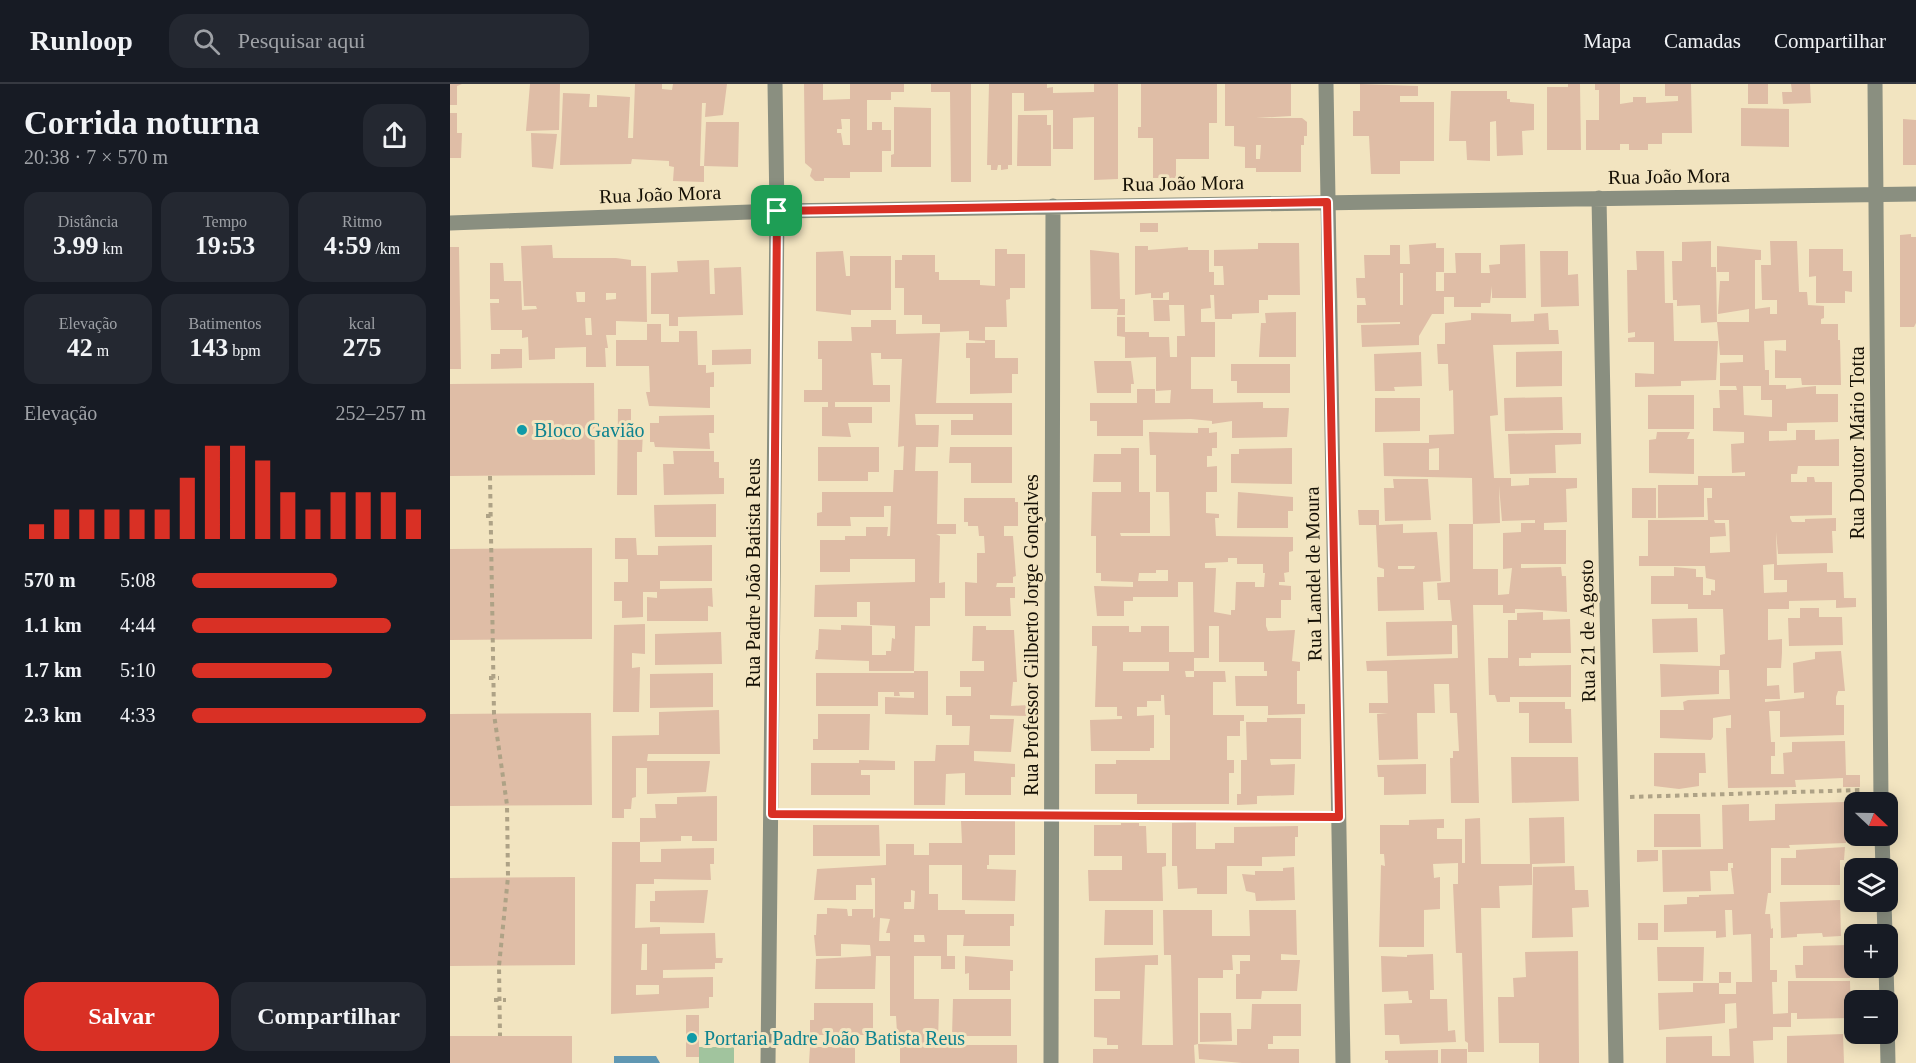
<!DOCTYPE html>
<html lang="pt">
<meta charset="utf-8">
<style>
:root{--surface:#171b24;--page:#242831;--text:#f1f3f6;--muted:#9ea1a6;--line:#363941;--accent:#d93025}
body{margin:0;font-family:"Times New Roman",serif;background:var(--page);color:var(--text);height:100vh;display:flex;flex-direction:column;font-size:22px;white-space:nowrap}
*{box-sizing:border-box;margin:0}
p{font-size:20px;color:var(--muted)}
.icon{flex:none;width:33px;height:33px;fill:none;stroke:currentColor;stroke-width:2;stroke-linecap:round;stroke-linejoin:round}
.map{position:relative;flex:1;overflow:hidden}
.panel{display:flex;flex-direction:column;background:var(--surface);width:450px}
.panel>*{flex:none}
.needle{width:39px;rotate:112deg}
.buttons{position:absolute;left:1394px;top:708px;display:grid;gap:12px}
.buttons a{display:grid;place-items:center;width:54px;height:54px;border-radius:12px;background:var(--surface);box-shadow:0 3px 15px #0003;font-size:30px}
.pin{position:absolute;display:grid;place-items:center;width:51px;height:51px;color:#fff;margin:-26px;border-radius:12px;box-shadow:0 3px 9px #0006}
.round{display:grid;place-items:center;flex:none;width:63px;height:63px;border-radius:18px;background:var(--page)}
.summary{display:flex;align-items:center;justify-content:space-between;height:102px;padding:0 24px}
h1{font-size:33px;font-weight:700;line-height:45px}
.stats{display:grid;grid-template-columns:repeat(3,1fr);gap:9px;height:102px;padding:6px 24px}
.stats div{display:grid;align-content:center;border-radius:15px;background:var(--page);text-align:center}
.stats b{font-size:26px;font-weight:700}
.stats small{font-size:16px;font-weight:400}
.stats p{font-size:16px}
.chart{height:168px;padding:12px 24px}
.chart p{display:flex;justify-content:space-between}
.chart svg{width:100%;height:108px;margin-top:6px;stroke:var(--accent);stroke-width:6}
.primary-button{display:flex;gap:12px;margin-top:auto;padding:12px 24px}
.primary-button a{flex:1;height:69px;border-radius:18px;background:var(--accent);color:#fff;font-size:24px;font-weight:700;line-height:69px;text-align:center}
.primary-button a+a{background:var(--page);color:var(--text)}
ul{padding:0 24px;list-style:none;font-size:20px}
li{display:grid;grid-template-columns:96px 72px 1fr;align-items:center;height:45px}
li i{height:15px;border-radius:8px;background:var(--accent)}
header{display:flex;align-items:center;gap:36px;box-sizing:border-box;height:84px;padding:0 30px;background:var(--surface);border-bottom:2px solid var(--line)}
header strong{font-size:28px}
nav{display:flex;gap:33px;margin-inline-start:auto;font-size:21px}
.search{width:420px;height:54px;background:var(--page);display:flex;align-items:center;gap:15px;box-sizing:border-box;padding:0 21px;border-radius:18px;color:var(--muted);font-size:22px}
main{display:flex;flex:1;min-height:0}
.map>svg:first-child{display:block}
.green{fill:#a1c49e}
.water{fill:#6097b2}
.building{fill:#dfbda6;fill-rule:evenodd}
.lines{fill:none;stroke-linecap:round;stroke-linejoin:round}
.path{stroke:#aea286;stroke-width:4;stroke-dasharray:4.5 4.5;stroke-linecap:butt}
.minor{stroke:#8a8f80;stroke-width:15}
.route-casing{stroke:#fff;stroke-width:12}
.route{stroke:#d93025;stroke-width:8}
.culture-dot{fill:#0f9aa8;stroke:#f2e4c0;stroke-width:2}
.labels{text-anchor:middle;stroke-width:6;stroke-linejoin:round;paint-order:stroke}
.street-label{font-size:20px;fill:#140f04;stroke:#f2e4c0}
.culture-label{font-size:20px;fill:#0d838f;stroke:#f2e4c0;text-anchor:start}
</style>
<header>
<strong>Runloop</strong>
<div class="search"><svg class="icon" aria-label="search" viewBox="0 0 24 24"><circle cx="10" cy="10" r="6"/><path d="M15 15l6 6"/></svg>Pesquisar aqui</div>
<nav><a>Mapa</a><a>Camadas</a><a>Compartilhar</a></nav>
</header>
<main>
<section class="panel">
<div class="summary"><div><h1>Corrida noturna</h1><p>20:38 · 7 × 570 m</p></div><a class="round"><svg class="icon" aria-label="share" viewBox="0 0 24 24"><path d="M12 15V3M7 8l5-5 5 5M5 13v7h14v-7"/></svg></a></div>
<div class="stats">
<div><p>Distância</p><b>3.99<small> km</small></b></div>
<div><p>Tempo</p><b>19:53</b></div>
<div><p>Ritmo</p><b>4:59<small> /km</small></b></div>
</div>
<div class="stats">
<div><p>Elevação</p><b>42<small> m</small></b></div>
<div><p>Batimentos</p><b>143<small> bpm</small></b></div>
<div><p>kcal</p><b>275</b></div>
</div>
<div class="chart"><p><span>Elevação</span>252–257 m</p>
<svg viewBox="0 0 160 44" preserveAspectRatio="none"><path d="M5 44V38M15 44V32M25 44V32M35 44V32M45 44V32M55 44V32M65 44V19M75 44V6M85 44V6M95 44V12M105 44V25M115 44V32M125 44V25M135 44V25M145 44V25M155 44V32"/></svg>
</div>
<ul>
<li><b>570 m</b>5:08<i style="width:62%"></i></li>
<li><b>1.1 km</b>4:44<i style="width:85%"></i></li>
<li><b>1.7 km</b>5:10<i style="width:60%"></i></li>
<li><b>2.3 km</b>4:33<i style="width:100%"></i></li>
</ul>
<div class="primary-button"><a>Salvar</a><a>Compartilhar</a></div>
</section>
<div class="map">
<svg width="1466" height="979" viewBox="0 0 1466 979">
<rect width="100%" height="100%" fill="#f2e4c0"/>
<!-- green -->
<path class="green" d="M249 963H284V979H249Z"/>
<!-- water -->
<path class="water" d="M164 972H206L210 979H164Z"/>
<!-- building -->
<path class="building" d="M0 0H12L7 2V21H0Z
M80 0H110L109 46 76 47Z
M185 0H212V5L222 6 223 0H277L273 31 255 33 256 19H252L250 82H254V98L223 97 224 83 219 82V77L182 75 181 80 110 81 113 9 140 10 139 23H147V11L180 13 178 54H183Z
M354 0H373V16L400 15V0H454V8H441V16H417V46H422V38H432V46H441V67H432V88H400V94H374V97H365L360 92 362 85 355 79ZM391 35H400V61H393L391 49H387V45H392Z
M481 0H521V98H501L500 8H481Z
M539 0H597V4L603 3V9L644 8V0H668V95L644 96V33L623 34V65H603V26L574 27V9H562V81H558V85L551 86V81H548L547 86H541V81H537Z
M691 0H767V39H759V75H726V94H703V54H688V43H691Z
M775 0H841V32L806 34H852L857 38V52H854V61H851V88H806V84H795V63L784 62V42H775ZM806 61H811L810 75H806Z
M910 0 968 2V12H950V18H984V77H950V90H921L919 52H903V27H910Z
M1118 0H1130L1131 66H1097V3H1118Z
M1145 0H1170V20L1183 18V13H1196V19L1228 17V12H1215V0H1241L1242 49H1212V60H1198V66H1179V60H1170V66H1136V36H1149V6H1145Z
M1298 0H1318V20H1298Z
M1341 0H1360L1361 19 1333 20 1332 8H1342Z
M1001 7H1057V15H1060V18L1084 20V46L1072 47 1073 71 1047 72 1046 37 1040 38V77L1017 76 1016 57H999Z
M444 23 481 24V83H441V71L444 70Z
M1291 24 1339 25V63L1291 62Z
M0 29H7V49H12L11 74H0Z
M568 31H597V41H601V82H567Z
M1453 35 1466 36V81H1453Z
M256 38H289L288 83 254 82Z
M81 49 107 50 103 85 82 83Z
M690 139H708V148H690Z
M1461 150V153H1466V239L1464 243H1450V151Z
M1261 157V183H1266L1267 238 1251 239 1250 221 1227 222V216H1223L1222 177H1232V158Z
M1320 157H1347L1349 208H1357L1358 221 1374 222V234L1371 235V240H1388V256H1390L1391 301H1352L1351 294H1325V266L1336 267V256L1314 257 1315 286H1319V301H1336V305L1366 302V310H1388V338L1337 339V347H1319V357L1346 356V346H1365V356L1389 355V382H1348L1347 390H1341V398H1357V393H1364L1365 398H1382V431L1340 432V434L1342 438H1355V435L1386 434V447H1382L1383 469 1328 470 1326 448 1327 481 1377 479V488H1393L1394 514H1406V523L1386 524V516L1339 517V525H1318V556L1332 555V569L1331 584H1317V602L1329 601 1330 615H1315V618L1354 614V608L1344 609 1343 579 1365 575V568L1391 567 1395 607H1388L1386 613V621H1394V651L1330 653V627H1319L1321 658H1325V672H1321V690H1334L1333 669 1342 668V658L1395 657 1396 691H1410V703H1393V694L1345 696 1346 703 1278 704 1276 644H1281V631L1263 634V653L1261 656 1210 654V626H1234L1233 618 1238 616 1280 615 1279 586H1269V610L1211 613 1210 580 1270 582V571L1275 570 1273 525H1238V520H1201V492H1224V483L1246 485V493H1253V511H1261V506L1265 507V496L1256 494 1255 482H1189V472H1198V436H1258L1257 414H1262V404H1254V433L1208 434V401H1248V392H1295V388L1282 389 1281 360 1294 359V348L1263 347V324H1270L1269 306H1287L1286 302H1270V279L1293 278V271H1270L1267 238H1299V225L1268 230 1270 197H1279V188H1267V162L1311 166V176H1305V225L1320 223V230H1327V216H1312L1311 181H1321ZM1293 302H1311V316H1322V333L1294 331ZM1264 436H1279L1280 468 1260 469V453L1276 452 1275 439H1265ZM1324 480V496H1337V508L1314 509 1313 481Z
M808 159H849L850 211H818V216H809V229L782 230V235H765L764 211H760L761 224 751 225V238H765V273H741V305H763V319L813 318V324H839L837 353 782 354V337L762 340V337L741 335 693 336V352H647V337H640V319H687V305H705V319H720L721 306 706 307V273L675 274V253L667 252V233H675V248H699V253H719L720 273H727V252H735L734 221H719L720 237H704L703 216H719V208L713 209V214H701V209L685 211V162H698V166L738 163V166H759V188H764V201H774L773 182H764V166L808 165Z
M986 159V164H994V188H986V207H994V189H1006L1005 169H1031V189H1040L1039 181 1050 180V161L1075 160 1076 214H1042V202L1040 219H1031V223H1004V213H994V230H982L969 252V261L912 263 911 241 950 240V238L907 239V221H916L915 214H907L906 194H915L914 171H940V161H950V180H960L959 161ZM950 189H953V221H950Z
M102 161 103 174H166L181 176V182H196L197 238 166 237V251H156L158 264H155L156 283H136V263L105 264V275L79 276 78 253 72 254V246H41L40 219H49V215H40V179H53L54 197H71L72 226 87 225 86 222H74L71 162ZM126 208H135V218H127ZM156 209H166V215L156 216ZM135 234H141L142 251H136Z
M0 163H9L11 285H0Z
M545 165H557V170H575V204H560V215L556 216 557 243H535V256H545V274H568V290H562V309L520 310V274H516V259H535V257L519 256V247L490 248V240H472V231H454V204H445V176H452V171H485V188H489V196H530V201L545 202Z
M1359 165H1393V187H1402V208L1395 207V219H1366V192L1359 193Z
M640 166 669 169 670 215H675V231H667L668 225H641Z
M393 167 396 192H400V172H441V226H401V231L366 227V168Z
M1090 167H1118V191L1128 190 1129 222 1091 223Z
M1186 167H1214L1215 219H1223L1224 257H1268L1266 296 1231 297V302L1185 303V289L1204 290V258H1178V254L1185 253V248L1178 249 1177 186H1187Z
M259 176 260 210H265L264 184 291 183 293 231 228 233V242H219V230H201V189L228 188 227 177Z
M846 228V273H809L811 239H816L815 229Z
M1021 229 1061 230V238L1084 237V230L1098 229 1099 246H1108L1109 260 1043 261 1048 331 1040 332 1044 394H1061V402L1079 401V394H1127V404L1116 405 1117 438 1094 439V446H1116V480H1071V484L1111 483 1112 492H1116L1117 528 1073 525H1065V529H1053V521H1023L1029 719H1001L1000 674H1003V667H1009L1007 629H1000L999 600H984L985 629H967L968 675 929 676 927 630 938 629H919V619H938L937 587H917L916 577 1008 574 1007 541H1002V570L937 572 936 538 1002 537 1000 516H988L987 499 1000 498 999 440H1023L1022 394 934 392 933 359H979V351L1004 350 1003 306 999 307 998 280H988L987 260H995V239L1021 236ZM989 364V386H979V365ZM1049 402 1052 437 1085 436V439H1071V448L1053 449V485L1062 484 1059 510 1048 511V485H1023V440L1050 439Z
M421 236H446V250L490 249 486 319H562V351H501V336H523V330H465L466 341H489L488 363H466L465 387H488L487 440H506V450H486L490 452 489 499 495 498V514H480V542H465L464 587H419V577L365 575 366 566H368L369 545 391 546V541L422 542V571H436V567H441L442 554 445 555V542L420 541V518H407V533H364L365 501 465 498V475H400V488H370V456H395V452H416V443H438L437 452H440L441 422H434V433H400L401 442H367V429L372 428V408H443L444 386H453L454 362 448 363 452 275H431V269H421L423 301H440V318H385V323H422V339H398L401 353 372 352V323H378V318H354V306H372V275H368V257H402L401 243H421Z
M197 240H211V258H229V247H247L248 281H256V289L264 288V303H260V324L199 322 196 308H200L199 282H166V256H197Z
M50 265H72V284L41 285V270H50Z
M301 265V280L262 281V266Z
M1112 267V302L1066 303V268Z
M971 268 972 302 944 303 945 307H925L924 270Z
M644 277H681L684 300H681V309H647Z
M781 280H840V309H787V297H781Z
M144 299 145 391 0 392V300Z
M1198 311H1244V345H1198Z
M1112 313 1113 346 1055 347 1054 314Z
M925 314H970V347L925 348Z
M168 325H181V348H193L192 368H187V411H167Z
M264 331V349H259L260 365 205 363 204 358H200V339H209V332Z
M748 344H759V349L767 348V364H762V372H757V383L767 382V408H756V429L769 430V434H765L766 452 843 453V467L839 468V488L834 489 835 498H829V501L841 502V516H831V534H816V542L818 547 845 546 842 577 850 578V587H847V620H855V630L818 631V622H786L785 592H817V587H814V578H769V542H759V574H744V587H735L736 593H744V587H775L776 598H763V631H794V637H790V652H777V676H784V689H779V720H687V710H645V680H666V676H720V631H715L714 611H711V617H697V623H687V632L704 631V664H700V667H641L640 636 672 635V632H667V623H645L647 562H642V542H679V548H691V542H719V568H744L743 498H728V513H683V517H674V532H647L644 502 683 503V498L651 497V489H646V452H641L642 408H671V398H643L644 370H671V364H689V408H700V449H670L671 452H720L719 408H706V371H700L699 348 748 349ZM778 474H787V480H813V489H815L814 503H805V498H786L785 526H781V531L764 528 766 484H755V479L778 478ZM706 486H718V497H688L689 489H706ZM673 578H719V587H673Z
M1207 348H1240L1237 355H1244V390L1199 389V356L1206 355Z
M1104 349H1131V360L1105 361 1106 389 1060 390 1058 350Z
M368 363H429V388H418V397H368Z
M500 363H562V399H521V379H499Z
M842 364V400L781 399V370H789V365Z
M223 367H264V378H269V394H274V410L214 411 213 380H224Z
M943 395H978L981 436 935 437 934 404H944Z
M1182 404H1206V434H1182Z
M788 408 843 413V427H838V444H787Z
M514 414H565V418H568V442H554V452H563L566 492 563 493V499H547L546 503H565V514H560L561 532H515V498L527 499V469H535L534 452H529L528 442H518V438H514Z
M266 420V453H205L204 421Z
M908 426H929V441L953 440V449L987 448 991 497 973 498 974 526 928 527 927 493H934V485L928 483 926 441H909ZM948 482H965L964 485H948Z
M165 454H186L187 471H208V462L262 461V497H210V505L262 504 263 523 258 522V537H197V513L207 514V508H193V533L172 534V517H164V498H178V475H165Z
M142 464V555L0 556V465Z
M1350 524H1369V533H1392L1393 561 1339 562 1338 534H1350Z
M1093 528V536L1120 535 1121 569H1081V574H1069V582L1121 581V613H1060V618H1047L1045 611H1039L1038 574H1058V536H1067V529Z
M1247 534 1248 568 1203 569 1202 535Z
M195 540V570L182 569V584L190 583 189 628H163L164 541Z
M523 542H536V546H564L567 598H563L561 622 579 621V632L540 631V635H564L561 668 524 667V677L565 680V693H561V711H515V689L496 690 495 721H464V677H485L486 661H519L520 642H502V631H496V612H521V603H510V587H534V577H522Z
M271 548 272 580 205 581V550Z
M464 587H478V631L435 630V613L464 614V608H449L450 612H444V608H428V622H366V589H464Z
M263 589V623L200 624V590Z
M1069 618H1115V625H1121L1122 659H1079V629H1069Z
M269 626 270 670H198L197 677H260L256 708 197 710V684H186V713L182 714 181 725H174V734H162V652L209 651V628Z
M141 629 142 721 0 722V630Z
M368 630H420L419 666H363V655H368Z
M817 634H851V675H820L821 681 845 680 844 711 807 712V720L787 721V710H791V676H797L796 638H817Z
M1204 669H1255L1256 689H1249V702L1229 705 1204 702Z
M1061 673H1128L1129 717 1062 719Z
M409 676 445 677V686H411V691H420V711H361V679H409Z
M976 680V710L934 711V693H928L927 681Z
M267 712V757H242V752H231V757L190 758V734H206L205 720H227V713Z
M1395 718 1396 759 1339 761 1340 764H1321V809H1318L1315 830H1320L1321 845 1323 844V854H1320V886H1327V898H1322L1323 930 1338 929V897H1400L1401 934 1347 935V929H1341V943H1323V956L1303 957 1304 979H1216V953L1262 952V972H1280L1279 945 1287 944 1286 919 1275 920V939L1209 946 1208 909 1243 908V899H1269V910H1286V898H1302L1301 850 1283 851 1282 826H1275L1276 853 1266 854V847L1214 848V821L1237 820V813H1249V811L1284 810 1281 784H1283V779H1278V787H1260L1261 807 1213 808 1212 766 1273 765 1272 721 1299 720V737L1325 736V720Z
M1204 730H1250L1251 763H1204Z
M1114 733 1115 779 1082 780V801L1049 802 1050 824H1031L1034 968H1018V959L1015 957 1012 869H1006L1003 800H1008V779L983 780 984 794 990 793V825L974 826V863H929L931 781 935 782 934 770H930V741H959V736L994 735V744H987V755H1012V779H1015V735L1030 734 1031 780H1080L1079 734Z
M511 737H565V771H539V781H537V785L566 786 565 817 512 816V781H479V810H488V826H515V830H564V842H560V862H513L514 851H497V872H505V885H491V872H464V915H489L488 961H567V979H450V961H419V951H360V936H364V919H423V949H447L446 932H440V872H426L425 905H365L366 875 421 872 420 861 391 860V872H366L364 851H366L367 830H377V824L397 825 398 832H402V825H423V834L425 833V794H421L422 801H406V816H364L367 785 436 781V760H464V771H479V759H512ZM461 806 465 807 464 825H454V818H461ZM430 834 440 835 436 849H440V857H429ZM464 851H474L475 858H464Z
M746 738V765H765V759H784V743L848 742V753H845V772L812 773V782H777V810H747V804L728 805 727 782H722V739Z
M671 739H689V742H696L697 769H716V782L712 783 713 817H639L638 786H672V772H644V741H671Z
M363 741H429L430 772H363Z
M162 758H190V778H211V765L264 764V780H260L261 796 204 795V800H186L185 844 210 843V850L265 849 266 874H273L272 879H265V885L213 886V894L263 893V913H259V924L161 930ZM192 860H197V886H191ZM186 901H209V910L186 911Z
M1395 763 1394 776H1390V801H1331V774H1346V766Z
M1187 766H1208V777L1187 778Z
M1124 782 1125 806H1138L1139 823 1122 824 1123 853 1082 854 1083 783Z
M844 783 845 816 806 817 805 809 796 807 792 790 805 791V787H833V784Z
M125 793V881L0 882V794Z
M258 806 254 839 200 838V817H205V807Z
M1390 816 1391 852 1373 853 1372 849 1347 850V853L1331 854 1330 818Z
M655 826H703V861H654Z
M713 826H762V852H800L799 826H846L847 871 831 870V876H850L847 907H812L811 915H786V890H790V877H800V871H782L783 886H773V894H748V960L744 961 745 979H643V965H668V961H657V954L644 953V915H670V907H645V874L708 871V881H695L692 961H723L721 871H714Z
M1188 839H1208V856H1188Z
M1399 861 1400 894H1346L1345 881H1353V862Z
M1207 863H1254L1253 897H1208Z
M1128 867 1129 979H1089V959H1049L1048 913H1064L1063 894 1076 893 1075 868Z
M983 870 984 906H980V915H997L998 947 1005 946 1006 958 950 960 949 951H935L934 920 962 919V916H959L958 907 932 908 931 872 957 873V871Z
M515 872 563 876V887H560V906H519V889L515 890Z
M1269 888H1281V899H1269Z
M503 915H561V952H502Z
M802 920H851V952H823V960H818V965H849V979H792L749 975 748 960 787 961V945H801Z
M750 929H781L782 957 750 958Z
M236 931H249V973H236Z
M1393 950 1394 979H1337V952Z
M0 952H122V979H0Z
M360 963H405V979H359Z
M991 965H1017V979H991Z
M988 966V979H938V976H935V967Z"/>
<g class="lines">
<!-- path -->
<path class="path" d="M40 392 44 630 57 721 58 793 49 882 50 952
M36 432H45
M39 594H49
M1180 713 1412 706
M341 730 582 732
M623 732 867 733
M44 916H56"/>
<!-- minor -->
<path class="minor" d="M876 0 893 979
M1425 0 1431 718
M1149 114 1166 979
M0 139 327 127 1466 110
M1432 752 1433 784
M1434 818 1435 850
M1436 884 1437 916
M1437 933 1438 979
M318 979 327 127 325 0
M601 979 603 122"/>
</g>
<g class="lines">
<defs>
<path id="route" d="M877 118 889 733 322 730 327 127Z"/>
</defs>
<!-- route casing -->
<use href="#route" class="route-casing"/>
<!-- route -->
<use href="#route" class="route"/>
</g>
<!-- markers -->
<g class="culture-dot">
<circle cx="72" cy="346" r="6"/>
<circle cx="242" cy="954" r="6"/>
</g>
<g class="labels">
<!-- street labels -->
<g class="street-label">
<text transform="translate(1219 92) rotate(-1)" y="7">Rua João Mora</text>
<text transform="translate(733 99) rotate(-1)" y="7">Rua João Mora</text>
<text transform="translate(210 110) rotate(-2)" y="7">Rua João Mora</text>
<text transform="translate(1407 359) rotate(-90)" y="7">Rua Doutor Mário Totta</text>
<text transform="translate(303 489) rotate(-90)" y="7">Rua Padre João Batista Reus</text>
<text transform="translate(863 490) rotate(-91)" y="7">Rua Landel de Moura</text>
<text transform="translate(1137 547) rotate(-91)" y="7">Rua 21 de Agosto</text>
<text transform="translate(581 551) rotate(-90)" y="7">Rua Professor Gilberto Jorge Gonçalves</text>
</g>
<!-- culture labels -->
<g class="culture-label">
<text x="84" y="353">Bloco Gavião</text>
<text x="254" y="961">Portaria Padre João Batista Reus</text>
</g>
</g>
</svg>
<div class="buttons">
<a><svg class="needle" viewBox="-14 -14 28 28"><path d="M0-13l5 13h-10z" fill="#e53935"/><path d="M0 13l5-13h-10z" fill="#9ea1a6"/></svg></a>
<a><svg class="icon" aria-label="layers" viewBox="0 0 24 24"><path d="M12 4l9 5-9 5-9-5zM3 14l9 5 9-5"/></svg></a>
<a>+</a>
<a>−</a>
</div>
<div class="pin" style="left:327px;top:127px;background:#1e9e55"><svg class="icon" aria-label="arrive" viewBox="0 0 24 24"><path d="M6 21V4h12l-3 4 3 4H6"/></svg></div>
</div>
</main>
